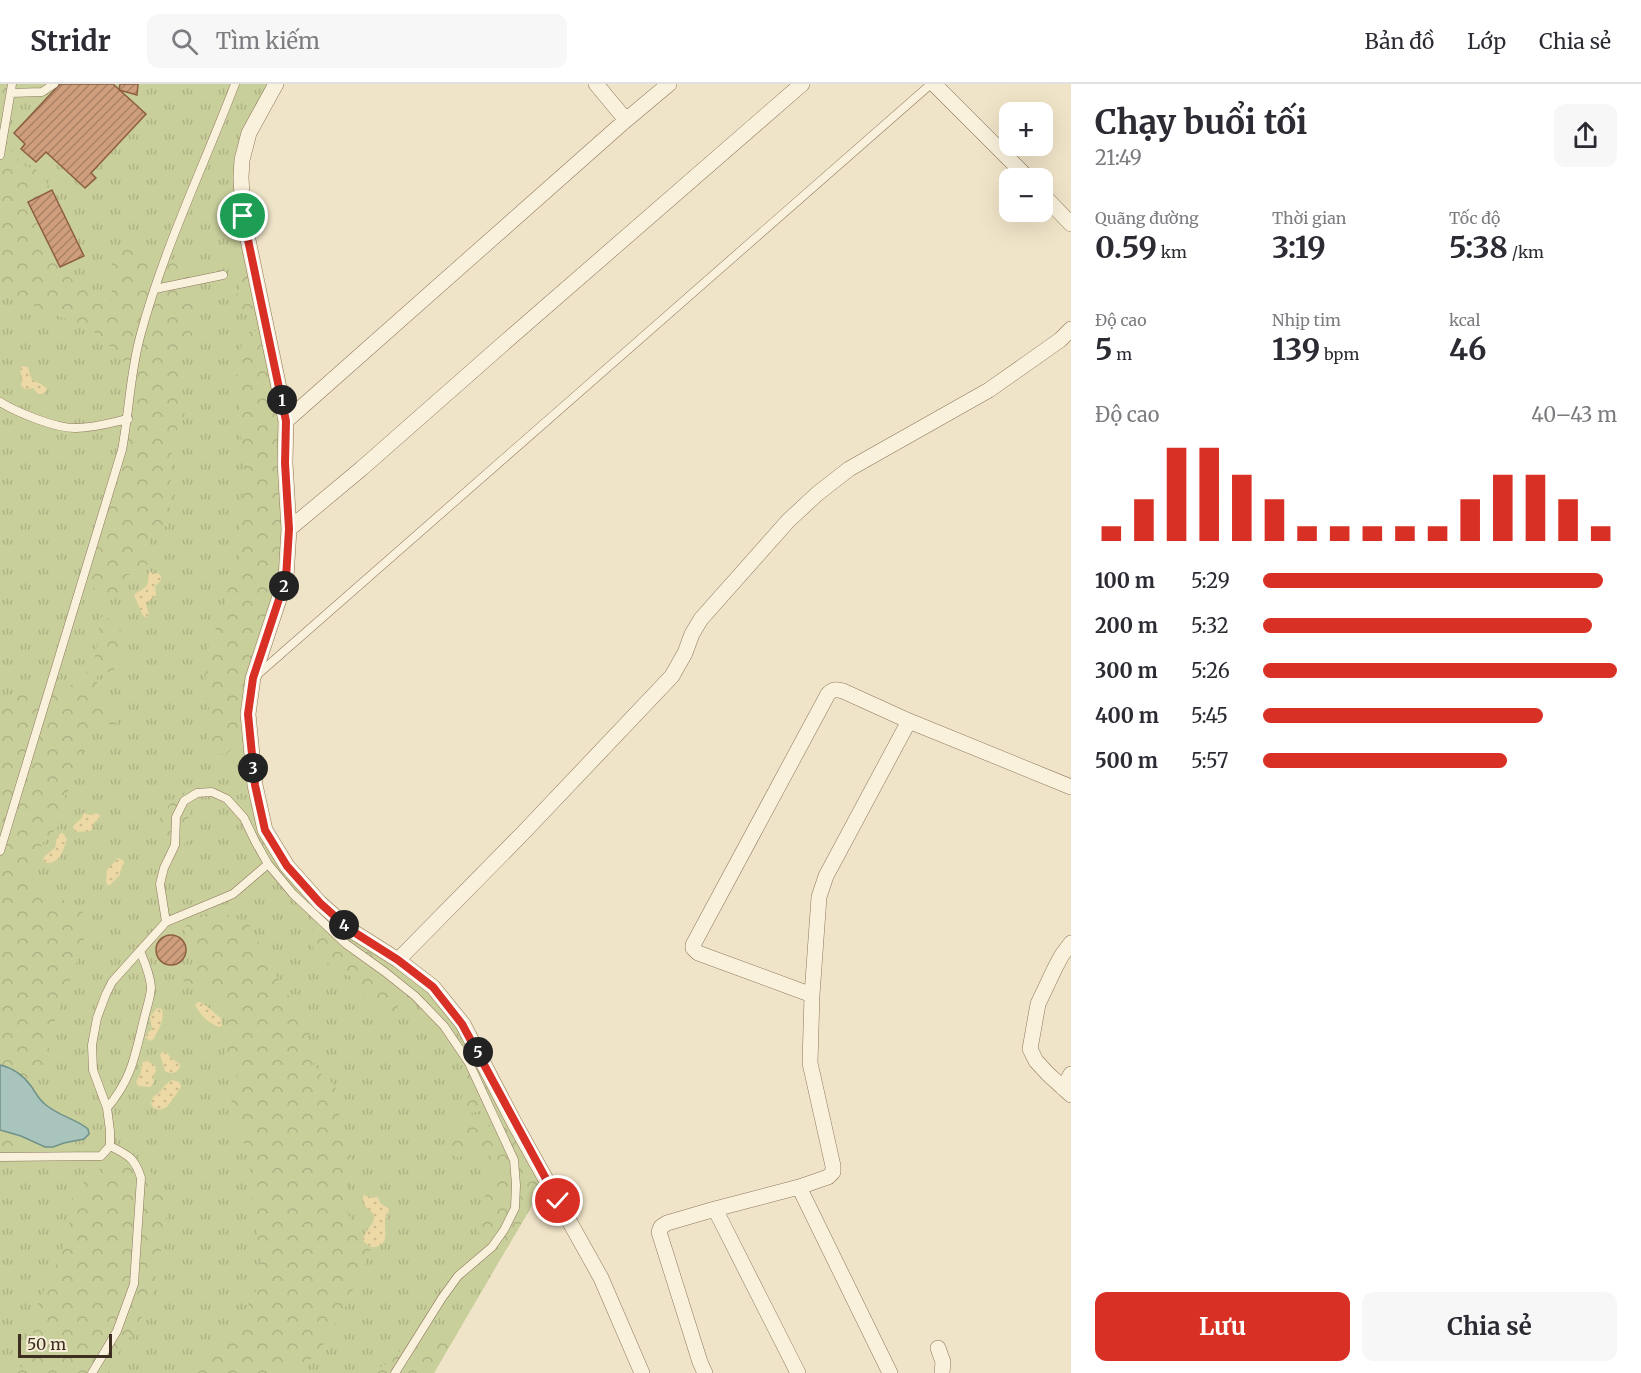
<!DOCTYPE html>
<html lang="vi">
<meta charset="utf-8">
<style>
:root{--surface:#fff;--page:#f7f7f7;--text:#2b2b33;--muted:#7c7c81;--line:#e1e1e2;--accent:#d93025}
body{margin:0;font-family:Merriweather,serif;background:var(--page);color:var(--text);height:100vh;display:flex;flex-direction:column;font-size:22px;white-space:nowrap}
*{box-sizing:border-box;margin:0}
p{font-size:20px;color:var(--muted)}
.icon{flex:none;width:33px;height:33px;fill:none;stroke:currentColor;stroke-width:2;stroke-linecap:round;stroke-linejoin:round}
.map{position:relative;flex:1;overflow:hidden}
.details{display:flex;flex-direction:column;background:var(--surface);width:570px}
.details>*{flex:none}
.tools{position:absolute;left:999px;top:18px;display:grid;gap:12px}
.tools a{display:grid;place-items:center;width:54px;height:54px;border-radius:12px;background:var(--surface);box-shadow:0 6px 24px #0002;font-size:30px}
.scale{position:absolute;left:18px;bottom:15px;width:94px;box-sizing:border-box;padding-left:6px;border:3px solid #3d2e20;border-top:0;font-size:16px;line-height:21px;white-space:nowrap;color:#3d2e20;-webkit-text-stroke:4px #f7eed8;paint-order:stroke}
.pin{position:absolute;display:grid;place-items:center;width:51px;height:51px;color:#fff;margin:-26px;border:3px solid #fff;border-radius:50%;box-shadow:0 2px 6px #0007}
.km{position:absolute;width:30px;height:30px;margin:-15px;border-radius:50%;background:#222;color:#fff;font-size:16px;line-height:30px;text-align:center}
.round{display:grid;place-items:center;flex:none;width:63px;height:63px;border-radius:12px;background:var(--page)}
.head{display:flex;align-items:center;justify-content:space-between;height:102px;padding:0 24px}
h1{font-size:33px;font-weight:700;line-height:45px}
.figures{display:grid;grid-template-columns:repeat(3,1fr);gap:9px;height:102px;padding:6px 24px}
.figures div{display:grid;align-content:center}
.figures b{font-size:30px;font-weight:700}
.figures small{font-size:16px;font-weight:400}
.figures p{font-size:16px}
.chart{height:168px;padding:12px 24px}
.chart p{display:flex;justify-content:space-between}
.chart svg{width:100%;height:108px;margin-top:6px;stroke:var(--accent);stroke-width:6}
.button{display:flex;gap:12px;margin-top:auto;padding:12px 24px}
.button a{flex:1;height:69px;border-radius:12px;background:var(--accent);color:#fff;font-size:24px;font-weight:700;line-height:69px;text-align:center}
.button a+a{background:var(--page);color:var(--text)}
ul{padding:0 24px;list-style:none;font-size:20px}
li{display:grid;grid-template-columns:96px 72px 1fr;align-items:center;height:45px}
li i{height:15px;border-radius:8px;background:var(--accent)}
header{display:flex;align-items:center;gap:36px;box-sizing:border-box;height:84px;padding:0 30px;background:var(--surface);border-bottom:2px solid var(--line)}
header strong{font-size:28px}
nav{display:flex;gap:33px;margin-inline-start:auto;font-size:21px}
.search{width:420px;height:54px;background:var(--page);display:flex;align-items:center;gap:15px;box-sizing:border-box;padding:0 21px;border-radius:12px;color:var(--muted);font-size:22px}
main{display:flex;flex:1;min-height:0}
.map>svg:first-child{display:block}
.grass{fill:url(#grass-tufts)}
.forest{fill:url(#forest-crowns)}
.sand{fill:url(#sand-dots)}
.water{fill:#a9c4bc;stroke:#6f938a;stroke-width:1.5}
.building{fill:url(#building-hatch);stroke:#8d5f41;stroke-width:1.5}
.lines{fill:none;stroke-linecap:round;stroke-linejoin:round}
.service-casing{stroke:#8d765c;stroke-width:9}
.minor-casing{stroke:#8d765c;stroke-width:16}
.service{stroke:#faf1dc;stroke-width:8}
.minor{stroke:#faf1dc;stroke-width:15}
.route-casing{stroke:#fff;stroke-width:12}
.route{stroke:#d93025;stroke-width:8}
</style>
<header>
<strong>Stridr</strong>
<div class="search"><svg class="icon" aria-label="search" viewBox="0 0 24 24"><circle cx="10" cy="10" r="6"/><path d="M15 15l6 6"/></svg>Tìm kiếm</div>
<nav><a>Bản đồ</a><a>Lớp</a><a>Chia sẻ</a></nav>
</header>
<main>
<div class="map">
<svg width="1071" height="1289" viewBox="0 0 1071 1289">
<defs>
<pattern id="grass-tufts" width="24" height="20" patternUnits="userSpaceOnUse" patternTransform="scale(1.5)"><rect width="24" height="20" fill="#c9cf9b"/><path d="M3 7l-1-3M5 7V3M7 7l1-3M15 17l-1-3M17 17v-4M19 17l1-3" fill="none" stroke="#aeb285"/></pattern>
<pattern id="forest-crowns" width="20" height="18" patternUnits="userSpaceOnUse" patternTransform="scale(1.5)"><rect width="20" height="18" fill="#c9cf9b"/><path d="M2 6a3 3 0 1 1 6 0M12 15a3 3 0 1 1 6 0" fill="none" stroke="#aeb285"/></pattern>
<pattern id="sand-dots" width="8" height="8" patternUnits="userSpaceOnUse" patternTransform="scale(1.5)"><rect width="8" height="8" fill="#ecd9a5"/><path d="M2 2h.1M6 6h.1" fill="none" stroke="#cbbb8e" stroke-width="1.8" stroke-linecap="round"/></pattern>
<pattern id="building-hatch" width="6" height="6" patternUnits="userSpaceOnUse" patternTransform="scale(1.5)"><rect width="6" height="6" fill="#cf9f7d"/><path d="M-1 1l2-2M0 6l6-6M5 7l2-2" fill="none" stroke="#a98266"/></pattern>
</defs>
<rect width="100%" height="100%" fill="#f0e4c8"/>
<!-- grass -->
<path class="grass" d="M0 0H271L238 75 270 281 260 556 250 702 283 784 430 906 459 942 544 1101 434 1289H0Z"/>
<!-- forest -->
<path class="forest" d="M0 0H9L0 52 8 59 13 70 25 82 37 86 52 106 28 118 60 183 71 195 85 205 95 218 107 220 115 213C102 191 111 178 125 160L143 164 161 178 130 285 105 257 87 242 43 227 14 212 0 197Z
M245 162 258 228 243 227 237 224 235 214 240 202 236 173 237 167Z
M181 173C189 176 195 180 197 188 200 200 195 245 191 256 187 267 178 279 178 290 177 303 185 314 185 326 185 336 178 342 175 351 167 380 174 413 167 442 163 443 159 443 156 445 145 452 152 470 154 480L143 481 138 490 126 491 123 500 114 514C103 511 91 505 86 494L125 367 134 301 143 254 166 181 171 176Z
M262 245 282 337 284 470 246 654 226 670H219L208 663 209 624 205 601 208 565 214 548 224 528 231 490 237 482 240 470 241 459 238 431 244 398 246 380 239 341V311L236 299 242 258 246 249Z
M104 532C107 534 110 535 112 537 124 546 128 570 118 582 113 588 103 589 97 592V603L110 622 117 629 116 642 102 639 91 635 88 645 87 657 77 678 76 693 71 703 65 711C65 716 67 721 66 725 65 738 53 747 45 756 37 767 33 778 32 791L37 798 85 830V850L80 869 53 942 46 983 40 994 30 1000C20 991 13 984 0 981V777L50 612C61 606 74 601 83 593 98 579 99 553 99 534Z
M47 604 0 758V622L24 605Z
M185 708 191 710C194 723 192 724 188 735 186 742 188 749 189 756L184 760C167 759 160 761 155 743 163 730 170 715 185 708Z
M318 823 416 896 417 907 409 914 403 913 397 918 398 923 395 928C374 929 382 923 371 914 367 910 359 909 353 905V898L350 892 316 872C309 852 312 843 318 823Z
M214 828 230 831 249 841 286 909 298 921 312 944 306 958V970L321 990 331 998 340 1009 341 1021 336 1048C340 1056 348 1064 351 1072 357 1086 346 1100 346 1114 345 1128 353 1143 364 1151L363 1156 370 1163V1168L345 1223 319 1267 309 1277 283 1287 282 1289H187L188 1284 197 1272 213 1266 231 1249 257 1205 261 1183 249 1092 251 1075 233 1035 231 1019 237 994 234 983 227 979 223 974 229 954 232 948C224 919 212 904 182 897L181 893 191 882 194 871 186 853 184 844 191 837Z
M478 978 499 1018 480 1027 471 1029 463 1025 459 1017 464 1009 460 1002 459 988 463 983Z
M454 1036 483 1044 489 1042 511 1041 544 1101 507 1164C488 1163 486 1159 476 1145L486 1108 493 1092 494 1081 491 1073 482 1067 473 1064 459 1074 447 1069 444 1059Z
M0 1046 21 1052 9 1065 0 1066Z
M124 1077 144 1082 155 1092 163 1106 167 1129 161 1166 152 1211 140 1237 131 1252 123 1260 109 1289H15L25 1280 34 1261 32 1234 51 1190 60 1173 70 1138 72 1114 79 1103 93 1089 111 1078Z
M428 1248 435 1259 442 1258 457 1249 434 1289H370L372 1286 387 1280 399 1268 412 1253Z"/>
<!-- sand -->
<path class="sand" d="M22 282 28 283C33 305 36 293 47 305L44 310H38L33 304 25 305 21 302 22 295 20 286Z
M149 488 159 490 161 492V497L155 502 156 511C146 520 144 516 149 530L146 534 142 530 134 511C138 507 145 505 147 501 149 497 148 492 149 488Z
M83 729 91 731 96 729 100 731 99 734 94 739 91 747 75 748 73 742 82 734Z
M62 748 67 755C63 766 61 779 47 779L43 776 45 772 55 764 57 753Z
M118 774 123 776 124 779 121 785 120 791 110 801H107L106 798 107 786Z
M198 918C206 919 213 929 221 934L222 942 219 943C207 938 202 933 195 921Z
M157 924 162 925C165 937 158 945 154 955L149 957 145 952 152 945 150 933Z
M162 968 167 969 171 974 180 980V983C177 989 171 991 165 987L160 971Z
M148 977 155 982 156 987 153 992 154 998 150 1003 139 1002 136 999C137 994 141 991 141 987 142 983 141 981 143 978Z
M172 996 179 998 181 1002 180 1005 167 1023 160 1026 154 1024 151 1020 153 1013C161 1009 164 1000 172 996Z
M364 1111 373 1114 375 1113H378L380 1119 389 1125C389 1128 387 1130 386 1133 382 1142 392 1161 375 1163 369 1164 366 1160 363 1156 364 1148 374 1140 374 1134 374 1124 363 1127 363 1113Z"/>
<!-- water -->
<path class="water" d="M0 981C13 984 23 991 31 1002 36 1009 39 1016 46 1021 59 1032 76 1035 88 1045L89 1050 84 1055 64 1059 53 1063H45L21 1052 0 1046Z"/>
<!-- building -->
<path class="building" d="M60 0H113L146 30 91 89 96 94 85 104 46 68 36 78 21 65 25 60 14 49Z
M120 0H138L137 11 119 6Z
M52 106 84 172 60 183 28 118Z
M156 866a15 15 0 1 1 30 0a15 15 0 1 1-30 0Z"/>
<g class="lines">
<defs>
<path id="service" d="M11 9 42 8 54 0
M0 71 12 0
M155 205 223 191
M0 318C16 328 57 345 76 344 94 344 110 339 128 335
M257 591 931 0
M0 767 122 366C129 329 130 290 140 253 163 166 203 84 235 0
M166 838 160 800 164 784 175 761 176 733 184 717 197 709 212 708 227 715 244 734 255 757 268 780 293 810 346 860 385 888 415 912 444 942 469 979 514 1076 516 1101 515 1124 504 1146 492 1163 458 1192 442 1214 395 1289
M107 1024C132 995 135 971 144 935 146 925 151 913 151 903 150 890 145 879 140 867
M0 1073 101 1072 110 1062V1047L107 1024 93 986 92 961 97 934 106 910 112 898 129 879 166 838 233 810 268 780
M92 1289 117 1247 134 1200 141 1094C135 1074 128 1071 110 1062"/>
<path id="minor" d="M276 0 249 49 242 76 241 93 243 132 286 337 285 379 289 445 286 494 253 594 248 630 255 701 265 746 287 782 320 819 349 845 398 876 433 903 463 940 515 1040 601 1194 642 1289
M596 0 626 36
M934 0 1028 94
M1042 110 1071 140
M286 337 626 36 669 0
M289 445 361 385 503 260 802 0
M1071 859 1062 871 1055 884 1038 920 1030 965 1036 977 1048 990 1071 1011
M398 876 523 749 672 592 685 569 692 550 701 535 788 437 817 410 849 385 989 306 1060 256 1071 245
M812 911 698 869 693 864V861L828 610C833 605 836 605 843 607L909 637 1071 703
M1063 1004 1071 990
M799 1103 890 1289
M715 1125 798 1289
M938 1264 943 1278 942 1289
M705 1289 700 1278 659 1148 661 1143 667 1139 715 1125 799 1103 828 1093 833 1088V1082L810 979 812 911 819 813 826 792 909 637"/>
</defs>
<!-- service casing -->
<use href="#service" class="service-casing"/>
<!-- minor casing -->
<use href="#minor" class="minor-casing"/>
<!-- service -->
<use href="#service" class="service"/>
<!-- minor -->
<use href="#minor" class="minor"/>
</g>
<g class="lines">
<defs>
<path id="route" d="M243 132 286 337 285 379 289 445 286 494 253 594 248 630 255 701 265 746 287 782 320 819 349 845 398 876 433 903 462 940 558 1117"/>
</defs>
<!-- route casing -->
<use href="#route" class="route-casing"/>
<!-- route -->
<use href="#route" class="route"/>
</g>
</svg>
<div class="tools">
<a>+</a>
<a>−</a>
</div>
<div class="scale">50 m</div>
<div class="pin" style="left:243px;top:132px;background:#1e9e55"><svg class="icon" aria-label="arrive" viewBox="0 0 24 24"><path d="M6 21V4h12l-3 4 3 4H6"/></svg></div>
<div class="pin" style="left:558px;top:1117px;background:#d93025"><svg class="icon" aria-label="check" viewBox="0 0 24 24"><path d="M5 12l5 5 9-10"/></svg></div>
<b class="km" style="left:282px;top:316px">1</b>
<b class="km" style="left:284px;top:502px">2</b>
<b class="km" style="left:253px;top:684px">3</b>
<b class="km" style="left:344px;top:841px">4</b>
<b class="km" style="left:478px;top:968px">5</b>
</div>
<section class="details">
<div class="head"><div><h1>Chạy buổi tối</h1><p>21:49</p></div><a class="round"><svg class="icon" aria-label="share" viewBox="0 0 24 24"><path d="M12 15V3M7 8l5-5 5 5M5 13v7h14v-7"/></svg></a></div>
<div class="figures">
<div><p>Quãng đường</p><b>0.59<small> km</small></b></div>
<div><p>Thời gian</p><b>3:19</b></div>
<div><p>Tốc độ</p><b>5:38<small> /km</small></b></div>
</div>
<div class="figures">
<div><p>Độ cao</p><b>5<small> m</small></b></div>
<div><p>Nhịp tim</p><b>139<small> bpm</small></b></div>
<div><p>kcal</p><b>46</b></div>
</div>
<div class="chart"><p><span>Độ cao</span>40–43 m</p>
<svg viewBox="0 0 160 44" preserveAspectRatio="none"><path d="M5 44V38M15 44V27M25 44V6M35 44V6M45 44V17M55 44V27M65 44V38M75 44V38M85 44V38M95 44V38M105 44V38M115 44V27M125 44V17M135 44V17M145 44V27M155 44V38"/></svg>
</div>
<ul>
<li><b>100 m</b>5:29<i style="width:96%"></i></li>
<li><b>200 m</b>5:32<i style="width:93%"></i></li>
<li><b>300 m</b>5:26<i style="width:100%"></i></li>
<li><b>400 m</b>5:45<i style="width:79%"></i></li>
<li><b>500 m</b>5:57<i style="width:69%"></i></li>
</ul>
<div class="button"><a>Lưu</a><a>Chia sẻ</a></div>
</section>
</main>
